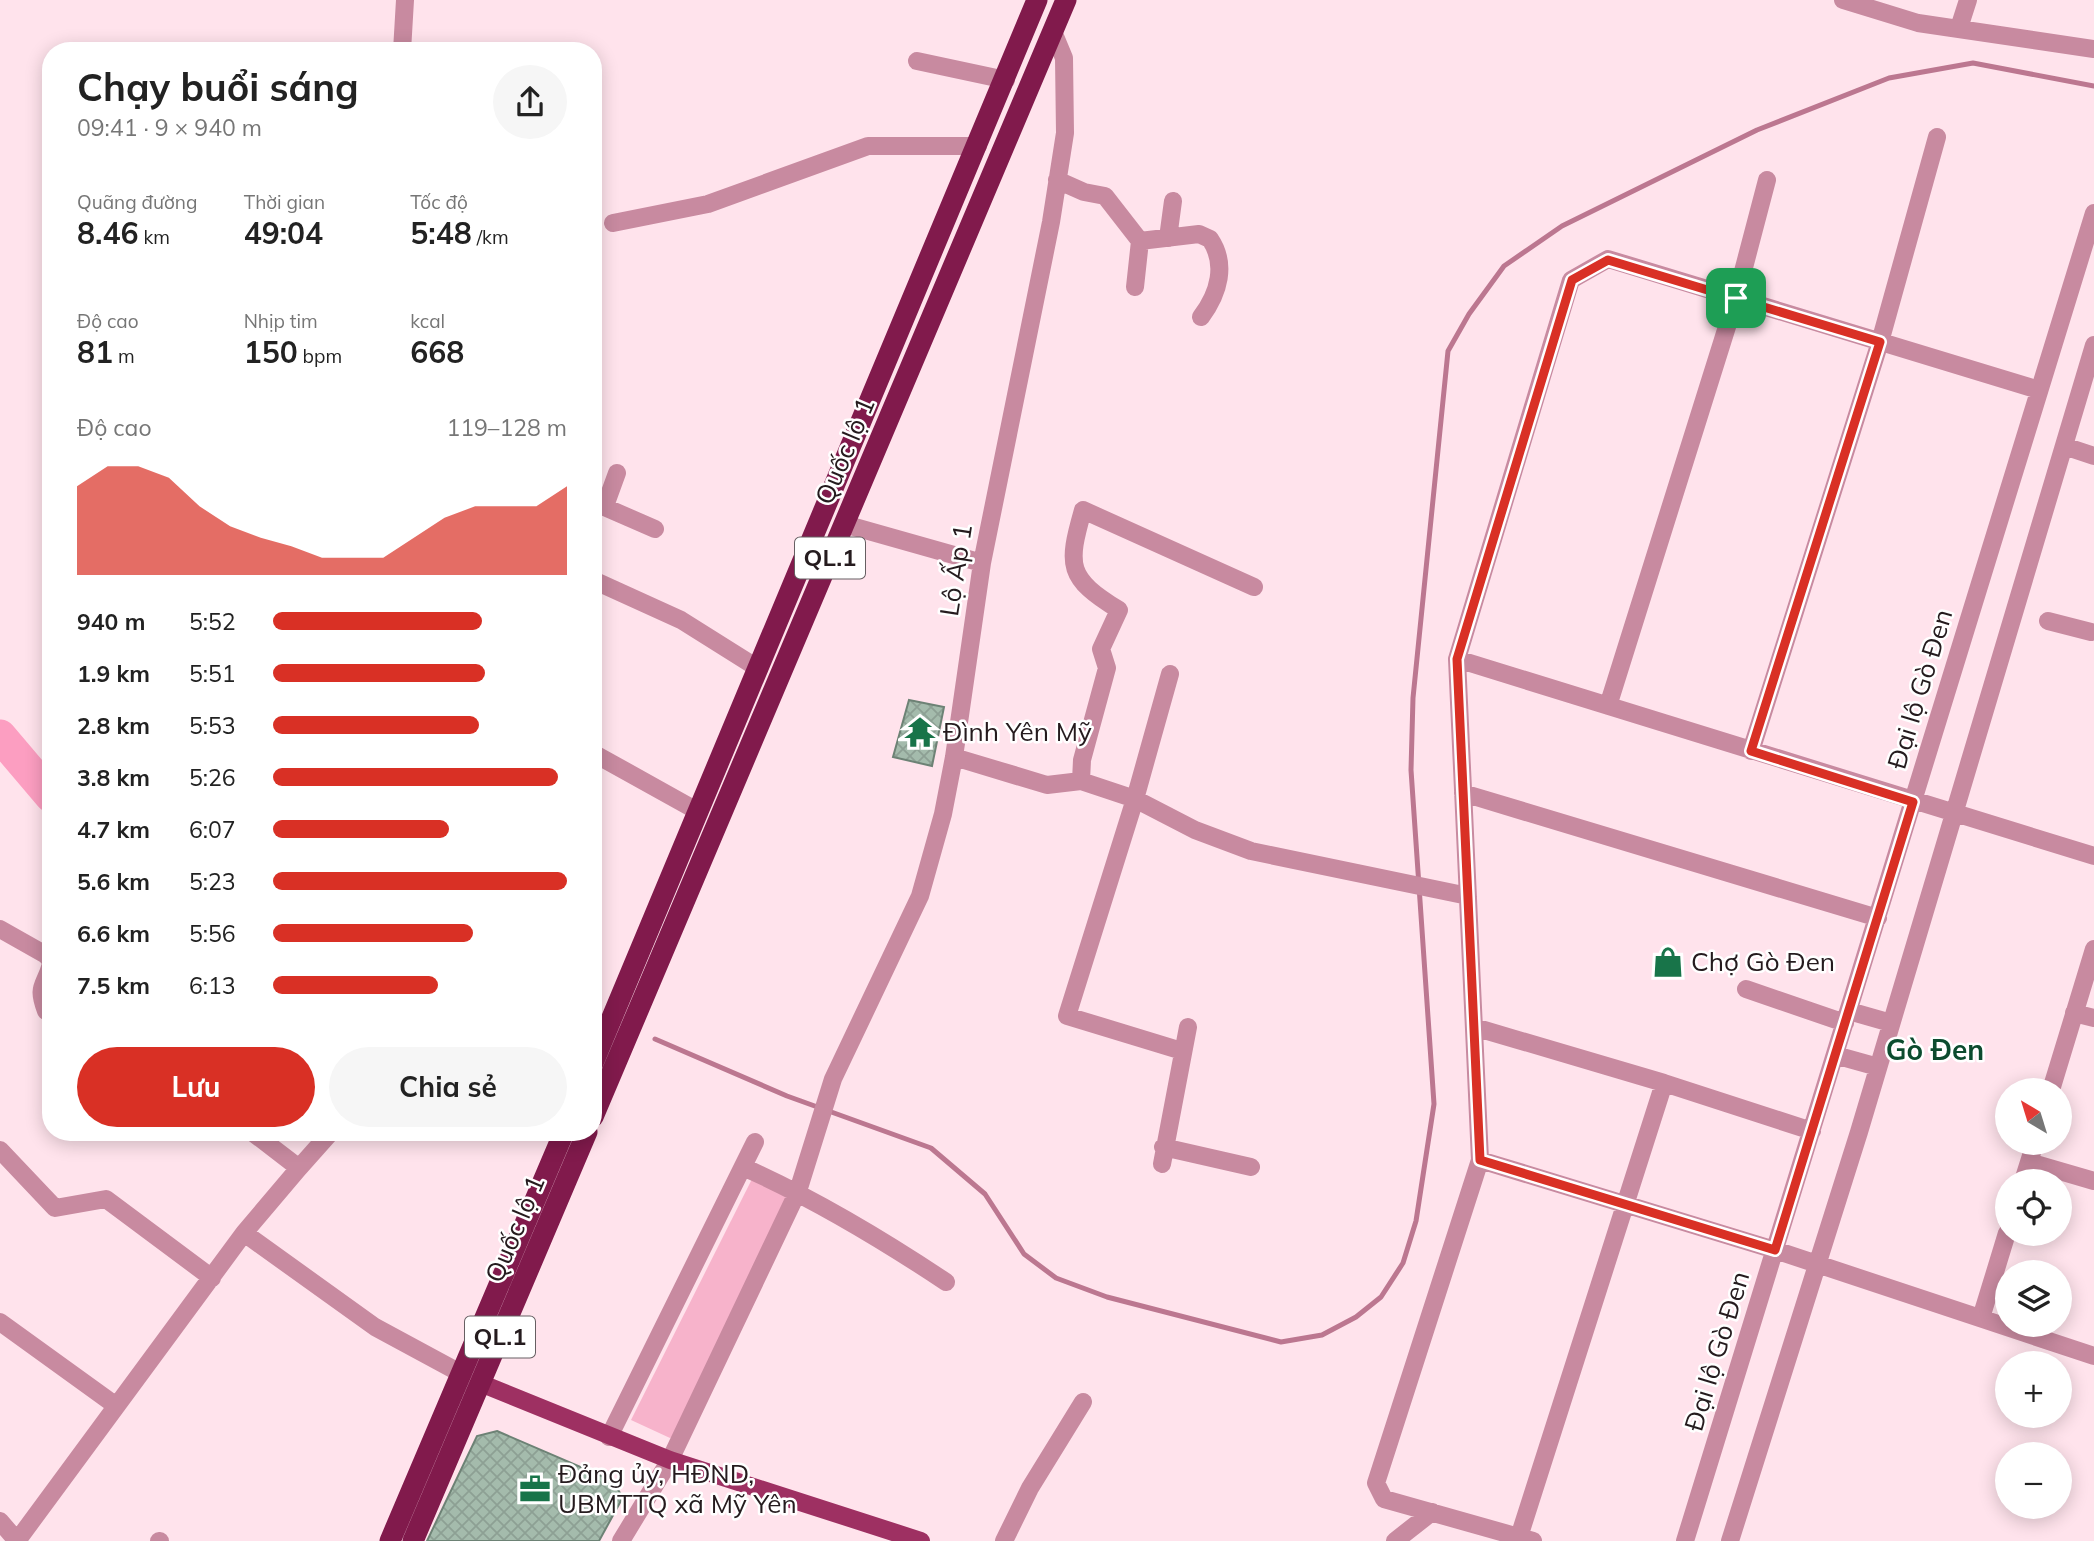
<!DOCTYPE html>
<html lang="vi">
<meta charset="utf-8">
<style>
:root{--surface:#fff;--page:#f6f6f6;--text:#222;--muted:#767676;--accent:#d93025}
body{margin:0;font-family:Mulish,sans-serif;background:var(--page);color:var(--text);height:100vh;display:flex;flex-direction:column;font-size:26px;white-space:nowrap}
*{box-sizing:border-box;margin:0}
p{font-size:23px;color:var(--muted)}
.icon{flex:none;width:38px;height:38px;fill:none;stroke:currentColor;stroke-width:2;stroke-linecap:round;stroke-linejoin:round}
.map{position:relative;flex:1;overflow:hidden}
.details{position:absolute;left:42px;top:42px;width:560px;height:1099px;display:flex;flex-direction:column;background:var(--surface);border-radius:28px;box-shadow:0 4px 18px #0003}
.details>*{flex:none}
.needle{width:46px;rotate:322deg}
.fabs{position:absolute;left:1995px;top:1078px;display:grid;gap:14px}
.fabs a{display:grid;place-items:center;width:77px;height:77px;border-radius:50%;background:var(--surface);box-shadow:0 4px 18px #0003;font-size:35px}
.pin{position:absolute;display:grid;place-items:center;width:60px;height:60px;color:#fff;margin:-30px;border-radius:14px;box-shadow:0 4px 10px #0006}
.round{display:grid;place-items:center;flex:none;width:74px;height:74px;border-radius:37px;background:var(--page)}
.summary{display:flex;align-items:center;justify-content:space-between;height:119px;padding:0 35px}
h1{font-size:38px;font-weight:700;line-height:52px}
.metrics{display:grid;grid-template-columns:repeat(3,1fr);gap:10px;height:119px;padding:7px 35px}
.metrics div{display:grid;align-content:center}
.metrics b{font-size:30px;font-weight:700}
.metrics small{font-size:19px;font-weight:400}
.metrics p{font-size:19px}
.chart{height:196px;padding:14px 35px}
.chart p{display:flex;justify-content:space-between}
.chart svg{width:100%;height:126px;margin-top:7px;fill:var(--accent);opacity:.7}
.action{display:flex;gap:14px;margin-top:auto;padding:14px 35px}
.action a{flex:1;height:80px;border-radius:42px;background:var(--accent);color:#fff;font-size:28px;font-weight:700;line-height:80px;text-align:center}
.action a+a{background:var(--page);color:var(--text)}
ul{padding:0 35px;list-style:none;font-size:23px}
li{display:grid;grid-template-columns:112px 84px 1fr;align-items:center;height:52px}
li i{height:18px;border-radius:9px;background:var(--accent)}
.map>svg:first-child{display:block}
.park{fill:#f7b3cb}
.lines{fill:none;stroke-linecap:round;stroke-linejoin:round}
.stream{stroke:#bc7790;stroke-width:5}
.river{stroke:#fc9ec1;stroke-width:33}
.building{fill:url(#building-cross-hatch);stroke:#6d8275;stroke-width:2}
.minor{stroke:#c88aa0;stroke-width:18}
.major{stroke:#9e3062;stroke-width:18}
.highway{stroke:#811a4c;stroke-width:21}
.route-casing{stroke:#fff;stroke-width:14}
.route{stroke:#d93025;stroke-width:9}
.labels{text-anchor:middle;stroke-width:5;stroke-linejoin:round;paint-order:stroke}
.shield{fill:#fff;stroke:#665f62;stroke-width:2}
.shield-label{font-size:24px;font-weight:bold;fill:#251b1e}
.street-label{font-size:26px;fill:#251b1e;stroke:#fff}
.poi-label{font-size:26px;fill:#251b1e;stroke:#fff;text-anchor:start}
.neighbourhood-label{font-size:28px;font-weight:bold;fill:#0c4b2e;stroke:#fff}
</style>
<div class="map">
<svg width="2094" height="1541" viewBox="0 0 2094 1541">
<defs>
<pattern id="building-cross-hatch" width="8" height="8" patternUnits="userSpaceOnUse" patternTransform="scale(1.75)"><rect width="8" height="8" fill="#a4bbac"/><path d="M0 0l8 8M0 8l8-8" fill="none" stroke="#8da094"/></pattern>
</defs>
<rect width="100%" height="100%" fill="#ffe3ec"/>
<!-- park -->
<path class="park" d="M753 1177 789 1191 676 1436 670 1438 631 1420Z"/>
<g class="lines">
<!-- stream -->
<path class="stream" d="M655 1039 787 1096 931 1148 985 1194 1024 1254 1056 1278 1107 1297 1281 1342 1322 1335 1356 1317 1381 1297 1403 1263 1416 1221 1434 1104 1411 770 1413 698 1448 351 1469 314 1504 266 1562 226 1757 130 1889 78 1973 63 2094 86"/>
<!-- river -->
<path class="river" d="M0 736 51 796"/>
</g>
<!-- building -->
<path class="building" d="M909 700 944 707 932 766 893 757Z
M497 1431 611 1480 623 1497 599 1541H427L477 1436Z"/>
<g class="lines">
<!-- minor -->
<path class="minor" d="M1843 0 1918 23 2094 49
M1959 28 1968 0
M402 51 405 0
M917 61 1006 80
M1057 180 1084 192 1105 196 1140 241 1135 287
M613 223 708 204 868 146H978
M1168 238 1173 201
M1140 241 1199 234 1210 239C1227 264 1219 293 1201 317
M2064 446 2094 456
M593 502 655 529
M605 506 617 473
M844 524 982 563
M593 580 681 620 759 669
M2048 621 2091 632
M1457 659 2094 856
M1170 674 1135 799 1067 1016 1182 1051
M1608 706 1736 298 1767 180
M1751 751 1880 342 1937 137
M593 753 699 812
M954 757 1047 785 1081 781 1135 799 1195 830 1251 851 1468 896
M1081 781 1082 760 1107 668 1101 649 1119 610C1067 578 1067 566 1083 510L1254 587
M1463 793 1878 918
M0 929 46 955 51 961
M51 964C45 987 36 985 46 1011L51 1014
M1746 989 1845 1023
M1849 1011 1891 1023
M2074 1013 2094 1018
M1474 1027 1664 1083 1812 1131
M1835 1055 1878 1067
M2051 1090 2094 949
M252 1132 299 1168 244 1233 375 1327 462 1374
M1163 1147 1251 1167
M0 1150 55 1208 106 1199 212 1278
M1480 1160 1775 1250 2094 1356
M2029 1162 2094 1181
M1162 1164 1188 1027
M743 1167C815 1199 880 1238 946 1282
M299 1168 331 1132
M2023 1181 2035 1143
M1981 1318 2007 1233
M0 1322 115 1405
M609 1437 755 1142
M0 1521 17 1541 244 1233
M1519 1537 1664 1083
M159 1541H160
M621 1541 670 1460 798 1191 833 1079 920 896 943 814 954 757 982 563 1051 222 1065 133 1064 58 1054 34
M1004 1541 1030 1488 1083 1402
M1395 1541 1432 1512
M1533 1541 1384 1499 1376 1483 1480 1160 1457 659 1571 280 1608 259 2039 390
M1685 1541 2094 213
M1730 1541 1859 1132 2094 345"/>
<!-- major -->
<path class="major" d="M480 1383 670 1460 921 1541"/>
<!-- highway -->
<path class="highway" d="M593 1063 1037 0
M593 1117 1066 0
M390 1541 564 1132
M413 1541 587 1132"/>
</g>
<g class="lines">
<defs>
<path id="route" d="M1608 260 1880 342 1751 751 1913 802 1775 1250 1480 1160 1457 659 1572 280Z"/>
</defs>
<!-- route casing -->
<use href="#route" class="route-casing"/>
<!-- route -->
<use href="#route" class="route"/>
</g>
<!-- icons -->
<defs>
<symbol id="temple-bare" viewBox="-9 -9 18 18"><path d="M0-6L5-2H3V0L6.5 2.5H4V6H1.5V3h-3V6H-4V2.5H-6.5L-3 0V-2H-5Z" fill="#187449" stroke="#fff" stroke-width="2.5" paint-order="stroke"/></symbol>
<symbol id="shop-bare" viewBox="-9 -9 18 18"><path d="M-5-2.5h2.3a2.7 3.5 0 0 1 5.4 0H5L5.5 6h-11ZM-1.5-2.5h3a1.5 2.3 0 0 0-3 0Z" fill="#187449" stroke="#fff" stroke-width="2.5" paint-order="stroke"/></symbol>
<symbol id="office-bare" viewBox="-9 -9 18 18"><path d="M-6-3h4V-5.5h4V-3h4V5H-6ZM-1-4.5V-3h2v-1.5ZM-6 0V1H6V0Z" fill="#187449" stroke="#fff" stroke-width="2.5" paint-order="stroke"/></symbol>
</defs>
<g fill-rule="evenodd">
<use href="#temple-bare" x="898" y="710" width="44" height="44"/>
<use href="#shop-bare" x="1646" y="940" width="44" height="44"/>
<use href="#office-bare" x="513" y="1467" width="44" height="44"/>
</g>
<g class="labels">
<!-- shield labels -->
<g class="shield">
<rect x="795" y="537.5" width="70" height="41" rx="5"/>
<rect x="465" y="1316.5" width="70" height="41" rx="5"/>
</g>
<g class="shield-label">
<text x="830" y="566">QL.1</text>
<text x="500" y="1345">QL.1</text>
</g>
<!-- street labels -->
<g class="street-label">
<text transform="translate(845 451) rotate(-67)" y="9">Quốc lộ 1</text>
<text transform="translate(956 570) rotate(-81)" y="9">Lộ Ấp 1</text>
<text transform="translate(1920 689) rotate(-73)" y="9">Đại lộ Gò Đen</text>
<text transform="translate(515 1229) rotate(-67)" y="9">Quốc lộ 1</text>
<text transform="translate(1717 1351) rotate(-73)" y="9">Đại lộ Gò Đen</text>
</g>
<!-- poi labels -->
<g class="poi-label">
<text x="943" y="741">Đình Yên Mỹ</text>
<text x="1691" y="971">Chợ Gò Đen</text>
<text x="558" y="1483">Đảng ủy, HĐND,<tspan x="558" dy="30">UBMTTQ xã Mỹ Yên</tspan></text>
</g>
<!-- neighbourhood labels -->
<g class="neighbourhood-label">
<text x="1935" y="1060">Gò Đen</text>
</g>
</g>
</svg>
<div class="fabs">
<a><svg class="needle" viewBox="-14 -14 28 28"><path d="M0-13l5 13h-10z" fill="#e53935"/><path d="M0 13l5-13h-10z" fill="#767676"/></svg></a>
<a><svg class="icon" aria-label="locate" viewBox="0 0 24 24"><circle cx="12" cy="12" r="6"/><path d="M12 2v4M12 18v4M2 12h4M18 12h4"/></svg></a>
<a><svg class="icon" aria-label="layers" viewBox="0 0 24 24"><path d="M12 4l9 5-9 5-9-5zM3 14l9 5 9-5"/></svg></a>
<a>+</a>
<a>−</a>
</div>
<div class="pin" style="left:1736px;top:298px;background:#1e9e55"><svg class="icon" aria-label="arrive" viewBox="0 0 24 24"><path d="M6 21V4h12l-3 4 3 4H6"/></svg></div>
<section class="details">
<div class="summary"><div><h1>Chạy buổi sáng</h1><p>09:41 · 9 × 940 m</p></div><a class="round"><svg class="icon" aria-label="share" viewBox="0 0 24 24"><path d="M12 15V3M7 8l5-5 5 5M5 13v7h14v-7"/></svg></a></div>
<div class="metrics">
<div><p>Quãng đường</p><b>8.46<small> km</small></b></div>
<div><p>Thời gian</p><b>49:04</b></div>
<div><p>Tốc độ</p><b>5:48<small> /km</small></b></div>
</div>
<div class="metrics">
<div><p>Độ cao</p><b>81<small> m</small></b></div>
<div><p>Nhịp tim</p><b>150<small> bpm</small></b></div>
<div><p>kcal</p><b>668</b></div>
</div>
<div class="chart"><p><span>Độ cao</span>119–128 m</p>
<svg viewBox="0 0 160 44" preserveAspectRatio="none"><path d="M0 44V13L10 6L20 6L30 10L40 20L50 27L60 31L70 34L80 38L90 38L100 38L110 31L120 24L130 20L140 20L150 20L160 13V44z"/></svg>
</div>
<ul>
<li><b>940 m</b>5:52<i style="width:71%"></i></li>
<li><b>1.9 km</b>5:51<i style="width:72%"></i></li>
<li><b>2.8 km</b>5:53<i style="width:70%"></i></li>
<li><b>3.8 km</b>5:26<i style="width:97%"></i></li>
<li><b>4.7 km</b>6:07<i style="width:60%"></i></li>
<li><b>5.6 km</b>5:23<i style="width:100%"></i></li>
<li><b>6.6 km</b>5:56<i style="width:68%"></i></li>
<li><b>7.5 km</b>6:13<i style="width:56%"></i></li>
</ul>
<div class="action"><a>Lưu</a><a>Chia sẻ</a></div>
</section>
</div>
